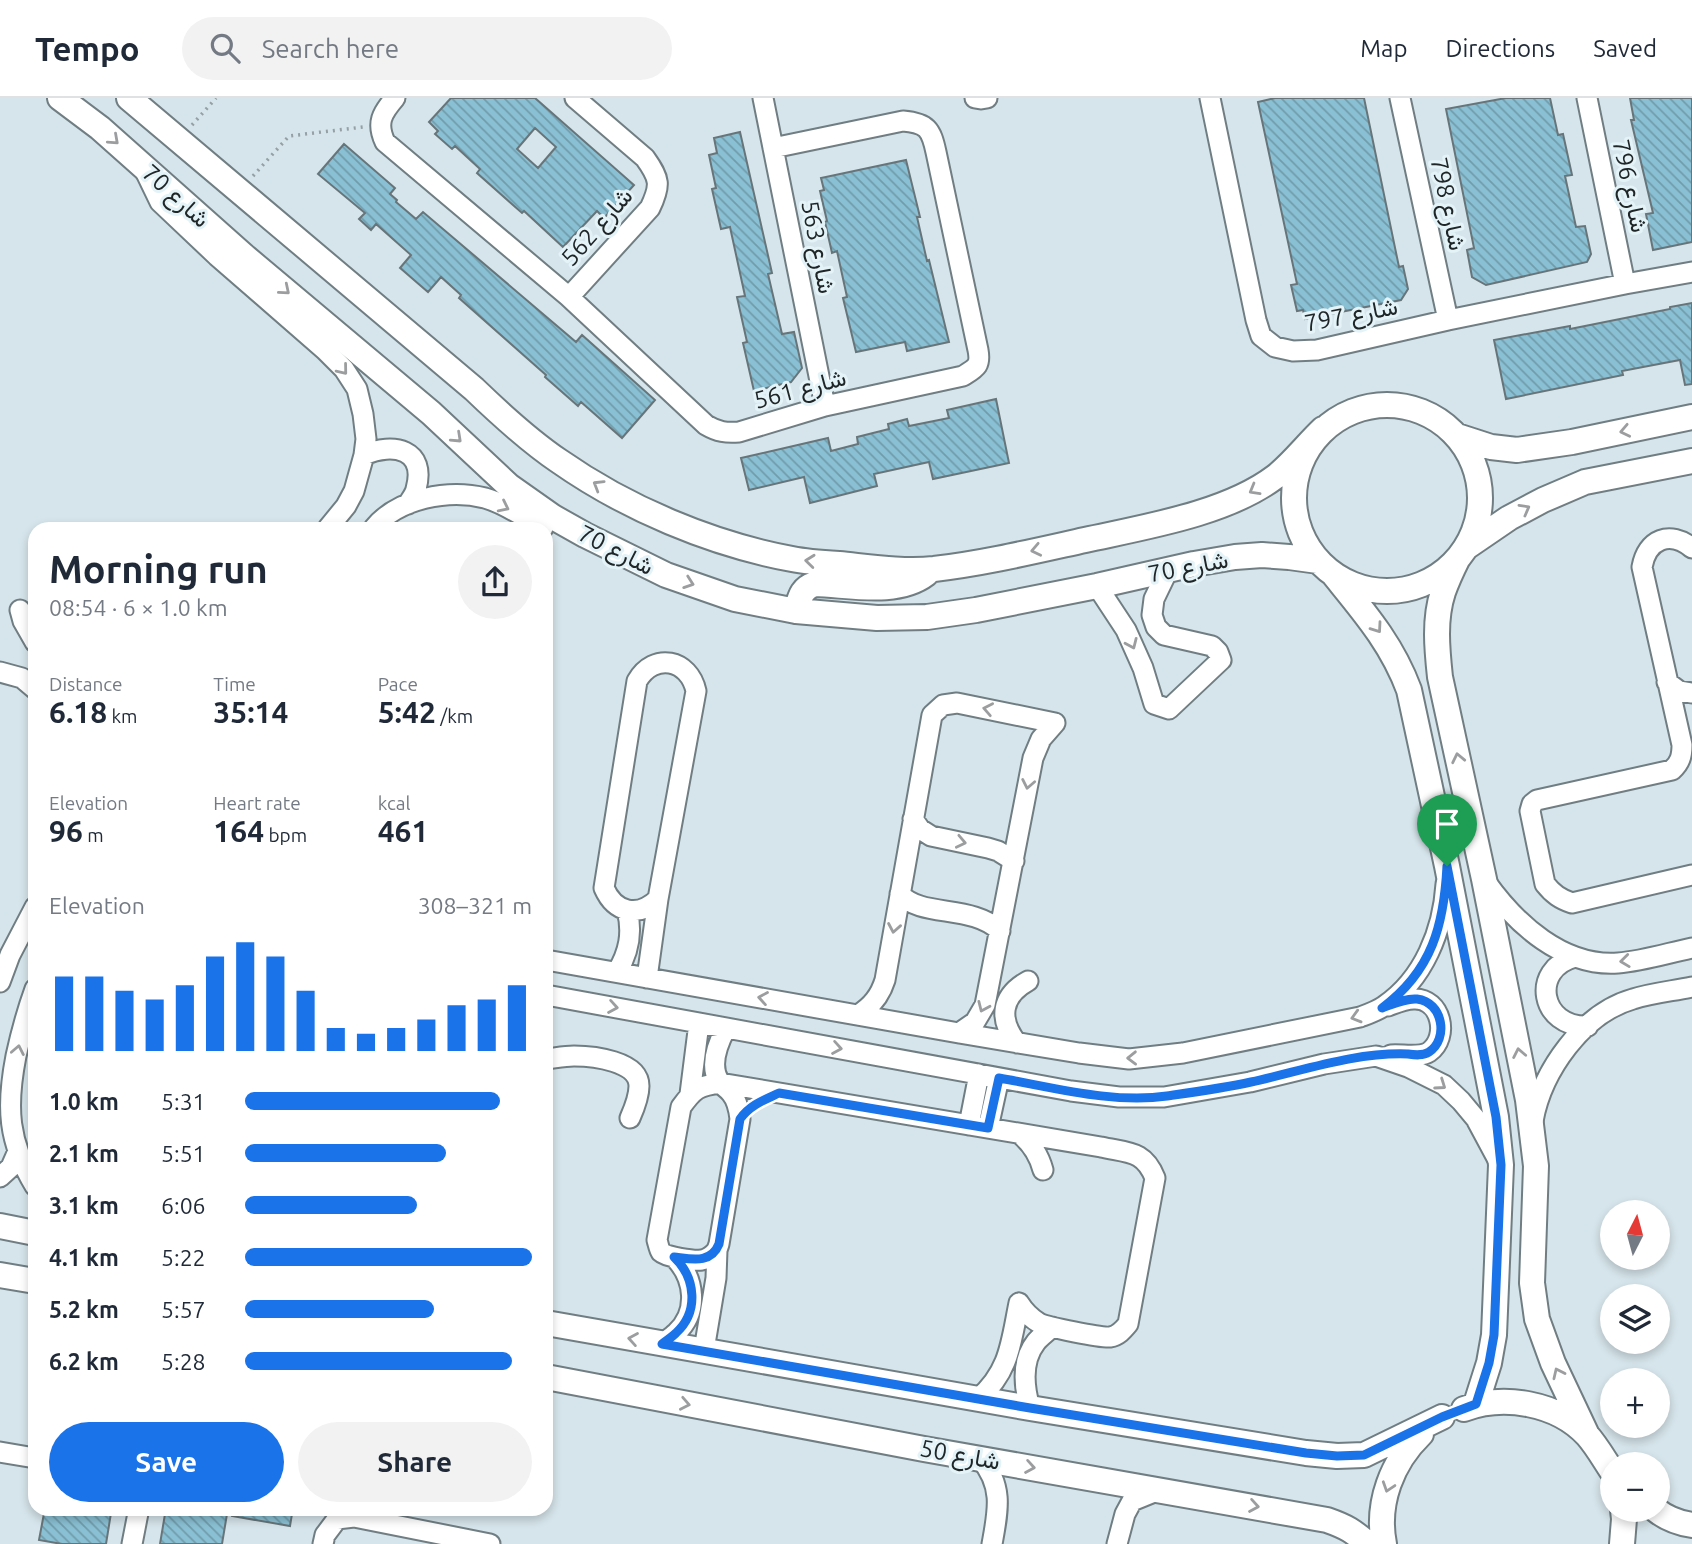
<!DOCTYPE html>
<meta charset="utf-8">
<style>
:root{--surface:#fff;--page:#f2f2f3;--text:#1f2937;--muted:#747a83;--line:#e0e1e3;--accent:#1a73e8}
body{margin:0;font-family:Ubuntu,Vazirmatn,sans-serif;background:var(--page);color:var(--text);height:100vh;display:flex;flex-direction:column;font-size:26px;white-space:nowrap}
*{box-sizing:border-box;margin:0}
p{font-size:23px;color:var(--muted)}
.icon{flex:none;width:38px;height:38px;fill:none;stroke:currentColor;stroke-width:2;stroke-linecap:round;stroke-linejoin:round}
.map{position:relative;flex:1;overflow:hidden}
.details{position:absolute;left:28px;top:424px;width:525px;height:994px;display:flex;flex-direction:column;background:var(--surface);border-radius:21px;box-shadow:0 4px 10px #0003}
.details>*{flex:none}
.needle{width:46px;rotate:6deg}
.tools{position:absolute;left:1600px;top:1102px;display:grid;gap:14px}
.tools a{display:grid;place-items:center;width:70px;height:70px;border-radius:50%;background:var(--surface);box-shadow:0 4px 10px #0003;font-size:35px}
.pin{position:absolute;display:grid;place-items:center;width:60px;height:60px;color:#fff;margin:-72px -30px;border-radius:50% 50% 50% 0;rotate:-45deg;box-shadow:0 0 7px #0007}
.pin .icon{rotate:45deg}
.round{display:grid;place-items:center;flex:none;width:74px;height:74px;border-radius:37px;background:var(--page)}
.summary{display:flex;align-items:center;justify-content:space-between;height:119px;padding:0 21px}
h1{font-size:38px;font-weight:600;line-height:52px}
.figures{display:grid;grid-template-columns:repeat(3,1fr);gap:10px;height:119px;padding:7px 21px}
.figures div{display:grid;align-content:center}
.figures b{font-size:30px;font-weight:600}
.figures small{font-size:19px;font-weight:400}
.figures p{font-size:19px}
.chart{height:196px;padding:14px 21px}
.chart p{display:flex;justify-content:space-between}
.chart svg{width:100%;height:126px;margin-top:7px;stroke:var(--accent);stroke-width:6}
.button{display:flex;gap:14px;margin-top:auto;padding:14px 21px}
.button a{flex:1;height:80px;border-radius:42px;background:var(--accent);color:#fff;font-size:28px;font-weight:600;line-height:80px;text-align:center}
.button a+a{background:var(--page);color:var(--text)}
ul{padding:0 21px;list-style:none;font-size:23px}
li{display:grid;grid-template-columns:112px 84px 1fr;align-items:center;height:52px}
li i{height:18px;border-radius:9px;background:var(--accent)}
header{display:flex;align-items:center;gap:42px;box-sizing:border-box;height:98px;padding:0 35px;background:var(--surface);border-bottom:2px solid var(--line)}
header strong{font-size:33px}
nav{display:flex;gap:38px;margin-inline-start:auto;font-size:24px}
.search{width:490px;height:63px;background:var(--page);display:flex;align-items:center;gap:18px;box-sizing:border-box;padding:0 24px;border-radius:38px;color:var(--muted);font-size:26px}
.map>svg:first-child{display:block}
.building{fill:url(#building-back-hatch);stroke:#67757a;stroke-width:2;fill-rule:evenodd}
.lines{fill:none;stroke-linecap:round;stroke-linejoin:round}
.minor-casing{stroke:#707e83;stroke-width:23}
.major-casing{stroke:#707e83;stroke-width:28}
.path{stroke:#94a0a4;stroke-width:3.5;stroke-dasharray:2 5;stroke-linecap:butt}
.minor{stroke:#fff;stroke-width:19}
.major{stroke:#fff;stroke-width:24}
.oneway{stroke:#9b9d9e}
.route-casing{stroke:#fff;stroke-width:14}
.route{stroke:#1a73e8;stroke-width:9}
.labels{text-anchor:middle;stroke-width:6;stroke-linejoin:round;paint-order:stroke}
.street-label{font-size:24px;fill:#202628;stroke:#e3f3f8}
</style>
<header>
<strong>Tempo</strong>
<div class="search"><svg class="icon" aria-label="search" viewBox="0 0 24 24"><circle cx="10" cy="10" r="6"/><path d="M15 15l6 6"/></svg>Search here</div>
<nav><a>Map</a><a>Directions</a><a>Saved</a></nav>
</header>
<div class="map">
<svg width="1692" height="1446" viewBox="0 0 1692 1446">
<defs>
<pattern id="building-back-hatch" width="6" height="6" patternUnits="userSpaceOnUse" patternTransform="scale(1.75)"><rect width="6" height="6" fill="#8ac0d3"/><path d="M-1 5l2 2M0 0l6 6M5-1l2 2" fill="none" stroke="#709cab"/></pattern>
</defs>
<rect width="100%" height="100%" fill="#d6e5eb"/>
<!-- building -->
<path class="building" d="M451 0H535L634 87 604 120 597 113 563 149 524 113 522 115 477 75 480 71 455 48 452 51 435 36 438 33 429 24ZM535 30 556 49 538 70 517 51Z
M1275 0H1364L1399 169 1403 168 1408 191 1401 202 1305 221 1303 212 1297 213 1291 187 1297 186 1258 4Z
M1506 0H1550L1558 37 1563 36 1572 77 1565 78 1576 129 1585 128 1591 156 1587 164 1486 187 1472 179 1467 152 1474 150 1446 11Z
M1630 0H1692V144L1653 152 1646 116 1653 115 1631 22H1634Z
M740 34 772 175 768 176 782 236 794 234 802 270 791 284 754 293 743 245 747 244 737 199 745 198 730 129 721 131 712 91 716 90 709 57 717 55 714 40Z
M344 46 395 90 390 96 397 102 396 104 416 121 423 114 576 244 582 237 655 302 622 340 581 304 578 308 545 279 546 277 459 200 461 197 441 179 428 194 400 170 411 157 376 126 371 132 359 121 365 115 318 76Z
M906 62 920 119H917L927 163 929 162 949 244 907 253 905 244 856 254 843 200 847 199 837 153 832 155 825 124 827 123 820 93 824 92 821 80Z
M1692 205V286L1685 287 1680 262 1622 273 1623 277 1506 301 1494 242 1570 228V231L1670 211V209Z
M996 301 1009 365 933 381 929 364 874 376 877 388 810 405 804 379 749 392 741 360 828 340 831 353 858 346 857 339 889 331 888 326 907 321 909 328 949 320 947 312Z
M45 1410H85L111 1415 106 1446H62L39 1442Z
M166 1410H228L222 1446H160Z
M233 1410H293L290 1428 232 1418Z"/>
<g class="lines">
<defs>
<path id="minor" d="M395 0C382 15 376 25 385 44L569 199 706 327C718 334 726 335 739 334L825 308 963 278C976 270 981 268 978 252L936 54C931 31 927 25 903 23L773 50
M763 0 825 308
M975 0 981 1 987 0
M1210 0 1256 222 1261 238 1275 249 1293 253 1317 252 1448 222 1625 186 1692 174
M1400 0 1448 222
M1587 0 1625 186
M146 75 160 104 217 158 325 252 344 271 357 291 363 316 366 341 364 357 354 393 346 408 328 430
M569 199 650 110C661 87 660 81 645 60L575 0
M364 357C393 344 427 351 416 391 415 396 411 401 408 406
M374 430C398 400 449 391 485 400 506 406 525 420 543 430
M1692 450C1670 432 1647 441 1642 469L1682 647C1682 658 1680 665 1672 672L1537 702 1532 706 1530 713 1545 786C1553 796 1560 801 1572 805L1692 777
M1097 488 1126 532 1143 570 1154 606 1169 611 1221 562 1218 554 1212 548 1164 537 1156 529 1152 517 1154 501 1168 472
M20 512 23 523 35 544
M0 574 22 580 35 591
M1667 584 1679 593 1692 595
M913 721 920 731 931 738 988 750 998 753 1014 763
M1486 784C1516 826 1563 869 1618 865 1643 863 1668 855 1692 850
M900 796C921 820 972 806 1000 833
M1575 859C1530 871 1540 930 1588 928
M546 862 959 935 1079 955 1129 961 1183 955 1360 919C1368 916 1377 913 1384 908 1424 881 1443 832 1446 786
M617 874C629 854 633 835 627 812
M647 880 658 801 696 593C689 561 654 554 637 583L604 790C615 815 638 820 658 801
M0 884 10 857 35 809
M35 891C27 913 21 935 16 958 6 1009 8 1044 35 1088
M546 897 1071 993 1119 999H1164L1250 984 1324 966 1376 958 1408 969 1444 987 1461 1003 1476 1021 1498 1062
M1388 908C1396 905 1405 901 1414 901 1441 900 1450 939 1429 954 1420 960 1402 956 1391 957
M858 917C872 908 880 898 885 882L932 617 943 607 957 605 1055 625
M959 935 975 924 985 907 1033 660 1041 641 1055 625
M1017 945C998 921 1001 898 1028 883
M546 961C555 960 565 958 574 958 593 958 639 963 639 988 639 998 634 1011 630 1020
M690 996 699 925
M1533 1023C1542 973 1583 915 1633 901 1652 895 1673 893 1692 889
M969 1027 979 976
M988 1030 999 980
M1020 1036C1032 1046 1039 1057 1043 1072
M0 1079 11 1069 18 1053
M717 1152C713 1157 708 1161 702 1162 694 1163 666 1159 661 1154 659 1151 658 1145 657 1142L681 1009C694 991 698 988 720 985L1101 1049C1128 1055 1144 1052 1155 1080L1128 1226C1123 1232 1118 1238 1110 1239 1101 1240 1047 1229 1039 1225 1031 1220 1024 1213 1019 1205
M662 1246C667 1242 672 1239 676 1235 699 1214 695 1180 674 1159
M704 1252 716 1180 717 1152 719 1146 740 1021C739 1012 737 1002 731 995 727 990 722 988 719 983 709 967 718 945 726 930
M978 1301C1010 1273 1011 1244 1019 1205
M1030 1310C1024 1289 1021 1263 1036 1244 1040 1239 1047 1234 1052 1229
M0 1354 35 1360
M980 1360C1004 1388 998 1413 992 1446
M132 1446 139 1410
M323 1446 325 1437 337 1421 354 1419 490 1446
M1117 1446 1125 1416 1132 1403 1159 1392"/>
<path id="major" d="M60 0 100 30 244 158 431 315 509 388 553 419 585 437 666 477 735 501 796 513 877 520 927 519 976 512 1097 488 1194 466 1235 459 1262 457 1289 459 1318 463
M129 0 474 291C501 317 528 342 559 363 626 410 711 446 792 461 807 464 823 465 839 466 870 469 902 474 934 471 985 465 1035 453 1085 442 1144 429 1226 416 1275 379 1292 366 1307 346 1323 331
M1294 400a93 93 0 1 1 186 0a93 93 0 1 1-186 0Z
M1457 338 1491 349 1517 352 1572 344 1692 319
M1468 448 1509 420 1543 402 1585 384 1692 363
M1457 462C1452 472 1447 483 1443 494 1434 521 1437 551 1440 579L1484 781 1528 1002 1536 1068 1532 1185 1537 1221 1553 1265 1587 1337
M1334 477C1364 514 1392 546 1409 592L1447 768 1496 1019 1501 1067 1494 1237 1489 1265 1476 1306
M796 513C800 500 801 490 815 486 850 487 897 498 926 476
M0 1128 35 1135
M0 1177 35 1183
M546 1225 1030 1310 1306 1355 1337 1358 1364 1357 1442 1319
M546 1279 924 1351 1327 1422C1347 1429 1353 1433 1368 1446
M1464 1311C1504 1296 1557 1305 1587 1337 1596 1347 1604 1361 1612 1373
M1656 1412C1666 1420 1679 1425 1692 1427
M1384 1446C1376 1405 1392 1364 1421 1336
M1622 1446 1624 1421 1623 1412"/>
</defs>
<!-- minor casing -->
<use href="#minor" class="minor-casing"/>
<!-- major casing -->
<use href="#major" class="major-casing"/>
<!-- path -->
<path class="path" d="M192 27 216 0
M253 78 289 38 363 29"/>
<!-- minor -->
<use href="#minor" class="minor"/>
<!-- major -->
<use href="#major" class="major"/>
</g>
<!-- one-way arrows -->
<defs><path id="oneway-chevron" d="M-2-3.5L2.5 0L-2 3.5" fill="none" stroke-width="1.6" stroke-linecap="round" stroke-linejoin="round" transform="scale(1.75)"/></defs>
<g class="oneway">
<use href="#oneway-chevron" transform="translate(114 42) rotate(42)"/>
<use href="#oneway-chevron" transform="translate(285 192) rotate(40)"/>
<use href="#oneway-chevron" transform="translate(343 272) rotate(51)"/>
<use href="#oneway-chevron" transform="translate(1625 333) rotate(168)"/>
<use href="#oneway-chevron" transform="translate(457 340) rotate(43)"/>
<use href="#oneway-chevron" transform="translate(598 387) rotate(-149)"/>
<use href="#oneway-chevron" transform="translate(1254 392) rotate(150)"/>
<use href="#oneway-chevron" transform="translate(504 409) rotate(26)"/>
<use href="#oneway-chevron" transform="translate(1525 411) rotate(-29)"/>
<use href="#oneway-chevron" transform="translate(1036 452) rotate(168)"/>
<use href="#oneway-chevron" transform="translate(810 463) rotate(-174)"/>
<use href="#oneway-chevron" transform="translate(689 485) rotate(19)"/>
<use href="#oneway-chevron" transform="translate(1377 530) rotate(55)"/>
<use href="#oneway-chevron" transform="translate(1132 546) rotate(66)"/>
<use href="#oneway-chevron" transform="translate(988 611) rotate(-169)"/>
<use href="#oneway-chevron" transform="translate(1458 660) rotate(-102)"/>
<use href="#oneway-chevron" transform="translate(1028 686) rotate(101)"/>
<use href="#oneway-chevron" transform="translate(961 744) rotate(12)"/>
<use href="#oneway-chevron" transform="translate(894 830) rotate(100)"/>
<use href="#oneway-chevron" transform="translate(1625 863) rotate(173)"/>
<use href="#oneway-chevron" transform="translate(763 900) rotate(-170)"/>
<use href="#oneway-chevron" transform="translate(613 909) rotate(10)"/>
<use href="#oneway-chevron" transform="translate(983 909) rotate(114)"/>
<use href="#oneway-chevron" transform="translate(1356 919) rotate(164)"/>
<use href="#oneway-chevron" transform="translate(837 950) rotate(10)"/>
<use href="#oneway-chevron" transform="translate(18 952) rotate(-79)"/>
<use href="#oneway-chevron" transform="translate(1519 955) rotate(-101)"/>
<use href="#oneway-chevron" transform="translate(1132 960) rotate(179)"/>
<use href="#oneway-chevron" transform="translate(1441 987) rotate(35)"/>
<use href="#oneway-chevron" transform="translate(633 1241) rotate(-170)"/>
<use href="#oneway-chevron" transform="translate(1558 1275) rotate(-115)"/>
<use href="#oneway-chevron" transform="translate(685 1306) rotate(11)"/>
<use href="#oneway-chevron" transform="translate(1030 1369) rotate(10)"/>
<use href="#oneway-chevron" transform="translate(1388 1389) rotate(108)"/>
<use href="#oneway-chevron" transform="translate(1254 1408) rotate(10)"/>
</g>
<g class="lines">
<defs>
<path id="route" d="M1447 768 1496 1019 1501 1067 1494 1237 1489 1265 1476 1306 1442 1319 1364 1357 1337 1358 1306 1355 1030 1310 662 1246C667 1242 672 1239 676 1235 699 1214 696 1180 674 1159 692 1161 711 1166 719 1146L740 1021C750 1007 764 1002 779 995L988 1030 999 980C1052 989 1113 1006 1167 998 1195 994 1224 990 1251 984 1302 973 1355 954 1408 956 1415 957 1423 958 1429 954 1449 941 1443 904 1417 901 1406 900 1393 906 1382 910 1432 873 1444 827 1447 768Z"/>
</defs>
<!-- route casing -->
<use href="#route" class="route-casing"/>
<!-- route -->
<use href="#route" class="route"/>
</g>
<g class="labels">
<!-- street labels -->
<g class="street-label">
<text transform="translate(1630 88) rotate(78)" y="8">شارع 796</text>
<text transform="translate(176 98) rotate(42)" y="8">شارع 70</text>
<text transform="translate(1448 106) rotate(78)" y="8">شارع 798</text>
<text transform="translate(597 129) rotate(-49)" y="8">شارع 562</text>
<text transform="translate(818 149) rotate(79)" y="8">شارع 563</text>
<text transform="translate(1351 217) rotate(-11)" y="8">شارع 797</text>
<text transform="translate(800 291) rotate(-15)" y="8">شارع 561</text>
<text transform="translate(616 452) rotate(27)" y="8">شارع 70</text>
<text transform="translate(1188 469) rotate(-11)" y="8">شارع 70</text>
<text transform="translate(960 1357) rotate(10)" y="8">شارع 50</text>
</g>
</g>
</svg>
<div class="tools">
<a><svg class="needle" viewBox="-14 -14 28 28"><path d="M0-13l5 13h-10z" fill="#e53935"/><path d="M0 13l5-13h-10z" fill="#747a83"/></svg></a>
<a><svg class="icon" aria-label="layers" viewBox="0 0 24 24"><path d="M12 4l9 5-9 5-9-5zM3 14l9 5 9-5"/></svg></a>
<a>+</a>
<a>−</a>
</div>
<div class="pin" style="left:1447px;top:768px;background:#1e9e55"><svg class="icon" aria-label="arrive" viewBox="0 0 24 24"><path d="M6 21V4h12l-3 4 3 4H6"/></svg></div>
<section class="details">
<div class="summary"><div><h1>Morning run</h1><p>08:54 · 6 × 1.0 km</p></div><a class="round"><svg class="icon" aria-label="share" viewBox="0 0 24 24"><path d="M12 15V3M7 8l5-5 5 5M5 13v7h14v-7"/></svg></a></div>
<div class="figures">
<div><p>Distance</p><b>6.18<small> km</small></b></div>
<div><p>Time</p><b>35:14</b></div>
<div><p>Pace</p><b>5:42<small> /km</small></b></div>
</div>
<div class="figures">
<div><p>Elevation</p><b>96<small> m</small></b></div>
<div><p>Heart rate</p><b>164<small> bpm</small></b></div>
<div><p>kcal</p><b>461</b></div>
</div>
<div class="chart"><p><span>Elevation</span>308–321 m</p>
<svg viewBox="0 0 160 44" preserveAspectRatio="none"><path d="M5 44V18M15 44V18M25 44V23M35 44V26M45 44V21M55 44V11M65 44V6M75 44V11M85 44V23M95 44V36M105 44V38M115 44V36M125 44V33M135 44V28M145 44V26M155 44V21"/></svg>
</div>
<ul>
<li><b>1.0 km</b>5:31<i style="width:89%"></i></li>
<li><b>2.1 km</b>5:51<i style="width:70%"></i></li>
<li><b>3.1 km</b>6:06<i style="width:60%"></i></li>
<li><b>4.1 km</b>5:22<i style="width:100%"></i></li>
<li><b>5.2 km</b>5:57<i style="width:66%"></i></li>
<li><b>6.2 km</b>5:28<i style="width:93%"></i></li>
</ul>
<div class="button"><a>Save</a><a>Share</a></div>
</section>
</div>
